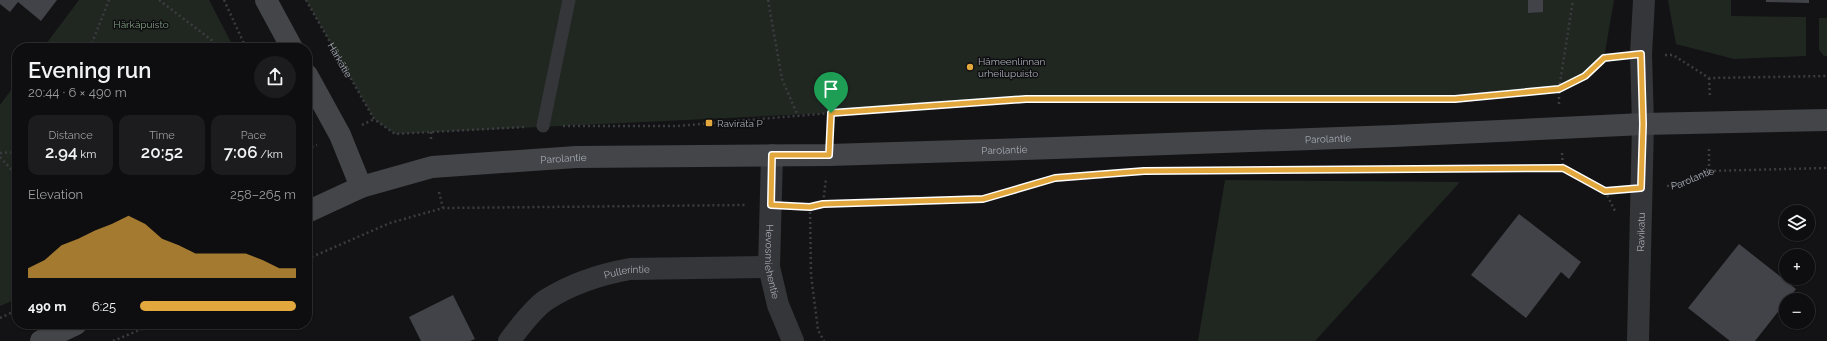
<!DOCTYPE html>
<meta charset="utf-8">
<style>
:root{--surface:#0e0e10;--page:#1c1c1e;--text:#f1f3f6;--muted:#9b9c9f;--line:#2e2e30;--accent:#e2a83e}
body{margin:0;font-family:Raleway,sans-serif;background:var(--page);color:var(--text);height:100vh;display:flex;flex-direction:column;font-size:15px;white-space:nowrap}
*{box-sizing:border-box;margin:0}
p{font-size:13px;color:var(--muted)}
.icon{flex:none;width:22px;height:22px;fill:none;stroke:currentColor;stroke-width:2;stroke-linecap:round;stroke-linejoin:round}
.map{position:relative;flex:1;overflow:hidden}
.drawer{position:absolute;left:12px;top:43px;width:300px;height:286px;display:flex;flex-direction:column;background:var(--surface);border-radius:16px;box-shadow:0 1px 3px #0004,0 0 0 1px var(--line)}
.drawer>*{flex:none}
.buttons{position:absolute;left:1779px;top:205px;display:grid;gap:8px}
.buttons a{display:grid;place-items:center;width:36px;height:36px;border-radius:50%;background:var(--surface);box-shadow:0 1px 3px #0004,0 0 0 1px var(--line);font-size:20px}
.pin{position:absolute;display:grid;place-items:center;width:34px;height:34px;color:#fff;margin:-41px -17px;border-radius:50% 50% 50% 0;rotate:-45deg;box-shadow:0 0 4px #0007}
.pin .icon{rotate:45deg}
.round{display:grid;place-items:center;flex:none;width:42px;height:42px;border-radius:21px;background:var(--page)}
.headline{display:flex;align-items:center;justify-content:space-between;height:68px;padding:0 16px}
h1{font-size:22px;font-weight:600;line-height:30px}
.metrics{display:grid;grid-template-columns:repeat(3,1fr);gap:6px;height:68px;padding:4px 16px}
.metrics div{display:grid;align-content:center;border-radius:10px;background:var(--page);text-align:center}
.metrics b{font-size:17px;font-weight:600}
.metrics small{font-size:11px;font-weight:400}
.metrics p{font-size:11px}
.chart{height:112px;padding:8px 16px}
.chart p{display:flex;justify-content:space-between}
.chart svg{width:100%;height:72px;margin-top:4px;fill:var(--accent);opacity:.7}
ul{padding:0 16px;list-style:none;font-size:13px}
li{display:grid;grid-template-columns:64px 48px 1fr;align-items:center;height:30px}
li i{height:10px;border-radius:5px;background:var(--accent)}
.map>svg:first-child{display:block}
.green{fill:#202721}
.building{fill:#424348}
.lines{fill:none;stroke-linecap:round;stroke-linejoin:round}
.path{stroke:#3b3c40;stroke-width:2.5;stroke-dasharray:2 3;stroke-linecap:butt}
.service{stroke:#353639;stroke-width:13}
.minor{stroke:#353639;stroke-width:22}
.tertiary{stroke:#353639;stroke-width:22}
.secondary{stroke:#434549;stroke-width:22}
.route-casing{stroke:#fff;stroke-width:8}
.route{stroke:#e2a83e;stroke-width:5}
.poi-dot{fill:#e2a83e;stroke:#0e0e10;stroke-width:1.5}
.labels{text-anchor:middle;stroke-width:3;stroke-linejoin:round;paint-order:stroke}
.park-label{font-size:10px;fill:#7f9e80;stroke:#0e0e10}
.street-label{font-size:10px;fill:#a6abb4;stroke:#0e0e10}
.poi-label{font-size:10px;fill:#a6abb4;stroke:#0e0e10;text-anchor:start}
</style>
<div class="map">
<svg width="1827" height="341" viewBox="0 0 1827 341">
<rect width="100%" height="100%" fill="#131315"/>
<!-- green -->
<path class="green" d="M79 0H209L234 48H43Z
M306 0H1614L1604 58 1585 77 1559 89 1455 99H1026L831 113 395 134 374 119Z
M1668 0H1731V16L1806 17V56L1734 59 1676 44Z
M1819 18H1827V56H1824L1819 50Z
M17 82V299L0 306V105Z
M1225 180 1460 182 1315 341H1198Z"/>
<!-- building -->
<path class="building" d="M0 0H57L41 21 18 2 10 12 0 4Z
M1528 0H1543V12L1528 13Z
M1766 0H1809V3L1766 2Z
M1519 214 1581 262 1569 279 1561 272 1526 318 1471 275Z
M1739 244 1796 289 1755 341H1730L1688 308Z
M453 295 475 339 470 341H421L409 317Z"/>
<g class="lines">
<!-- path -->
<g class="path">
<path d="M159 0 222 48"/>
<path d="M224 0 246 48"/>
<path id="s1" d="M306 0 374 119 395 134 524 127"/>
<path d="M768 0 782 79 798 116"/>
<path d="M90 48 109 0"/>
<path d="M1665 55H1673L1709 78 1827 76"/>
<path d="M1709 78 1710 98"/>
<path d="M1559 104V89L1573 0"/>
<path d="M362 125 374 119"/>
<path d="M563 126H677L831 113 1026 99H1455L1559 89 1585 77 1604 58 1616 57"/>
<path d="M830 130 831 113"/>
<path d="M431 132V142"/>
<path d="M307 149 317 145"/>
<path d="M0 153 17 152"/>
<path d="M1562 153 1563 168"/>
<path d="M0 157 17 176"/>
<path d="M1184 170 1563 168 1605 191 1618 190"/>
<path d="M1709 171V147"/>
<path id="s2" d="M1667 186 1676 185 1709 171 1827 168"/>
<path d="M1605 191 1615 211"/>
<path d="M439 192 443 208"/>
<path d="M823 204 983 199 1055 178 1121 173"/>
<path d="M795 206 810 207 823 204 826 179"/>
<path d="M810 207 811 275 818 330 824 341"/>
<path d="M307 259 390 223 443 208 746 205"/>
<path d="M0 318 17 310"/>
<path d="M113 341 154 324"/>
</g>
<!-- service -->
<path class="service" d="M543 126 569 0"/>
<!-- minor -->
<g class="minor">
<path d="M1643 124 1641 54 1644 0"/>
<path id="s3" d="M772 155 769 267 778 305 793 341"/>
<path id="s4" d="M509 341C518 329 534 308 546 300 571 284 602 274 630 269L769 267"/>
</g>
<!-- tertiary -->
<path class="tertiary" id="s5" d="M1638 341 1643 124"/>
<!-- secondary -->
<g class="secondary">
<path d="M266 0 292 48"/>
<path d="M307 75 340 135 361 187"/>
<path id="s6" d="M307 212 361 187 432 167 576 157 829 155 1055 148 1394 136 1643 124 1827 120"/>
<path d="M41 341 76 324"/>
</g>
</g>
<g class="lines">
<defs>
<path id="route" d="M1641 54 1643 124 1641 188 1605 191 1563 168 1144 171 1055 178 983 199 823 204 810 207 771 205 772 155H829L831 113 1026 99H1455L1559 89 1585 76 1604 58Z"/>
</defs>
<!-- route casing -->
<use href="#route" class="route-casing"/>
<!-- route -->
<use href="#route" class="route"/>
</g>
<!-- markers -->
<g class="poi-dot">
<circle cx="970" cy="67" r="4"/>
<rect x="705" y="119" width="8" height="8" rx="2"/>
</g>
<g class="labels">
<!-- park labels -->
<g class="park-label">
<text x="141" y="28">Härkäpuisto</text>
</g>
<!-- street labels -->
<g class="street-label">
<text dy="4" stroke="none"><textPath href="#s1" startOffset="69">Härkätie</textPath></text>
<text dy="4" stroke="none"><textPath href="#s6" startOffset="1030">Parolantie</textPath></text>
<text dy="4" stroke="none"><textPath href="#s6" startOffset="706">Parolantie</textPath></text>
<text dy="4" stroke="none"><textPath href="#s6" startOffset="265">Parolantie</textPath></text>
<text dy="4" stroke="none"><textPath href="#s2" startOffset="27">Parolantie</textPath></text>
<text dy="4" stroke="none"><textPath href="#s5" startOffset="109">Ravikatu</textPath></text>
<text dy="4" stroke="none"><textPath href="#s3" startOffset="107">Hevosmiehentie</textPath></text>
<text dy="4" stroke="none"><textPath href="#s4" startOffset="142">Pullerintie</textPath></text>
</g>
<!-- poi labels -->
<g class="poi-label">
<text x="978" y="65">Hämeenlinnan<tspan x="978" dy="12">urheilupuisto</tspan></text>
<text x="717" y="127">Ravirata P</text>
</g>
</g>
</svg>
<div class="buttons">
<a><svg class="icon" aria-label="layers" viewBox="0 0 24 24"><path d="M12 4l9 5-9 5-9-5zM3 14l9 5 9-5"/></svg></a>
<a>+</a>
<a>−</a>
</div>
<div class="pin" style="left:831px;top:113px;background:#1e9e55"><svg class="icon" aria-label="arrive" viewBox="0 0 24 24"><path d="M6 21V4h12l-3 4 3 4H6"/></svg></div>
<section class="drawer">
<div class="headline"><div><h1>Evening run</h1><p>20:44 · 6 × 490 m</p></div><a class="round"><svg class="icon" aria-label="share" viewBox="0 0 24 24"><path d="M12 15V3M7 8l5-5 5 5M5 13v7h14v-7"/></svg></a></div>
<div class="metrics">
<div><p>Distance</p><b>2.94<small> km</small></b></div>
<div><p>Time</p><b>20:52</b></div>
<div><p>Pace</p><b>7:06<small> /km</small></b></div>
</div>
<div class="chart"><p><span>Elevation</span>258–265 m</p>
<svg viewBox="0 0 160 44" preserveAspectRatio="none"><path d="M0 44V38L10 33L20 24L30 20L40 15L50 11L60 6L70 11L80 20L90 24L100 29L110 29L120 29L130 29L140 33L150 38L160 38V44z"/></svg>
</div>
<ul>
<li><b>490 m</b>6:25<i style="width:100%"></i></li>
</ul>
</section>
</div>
